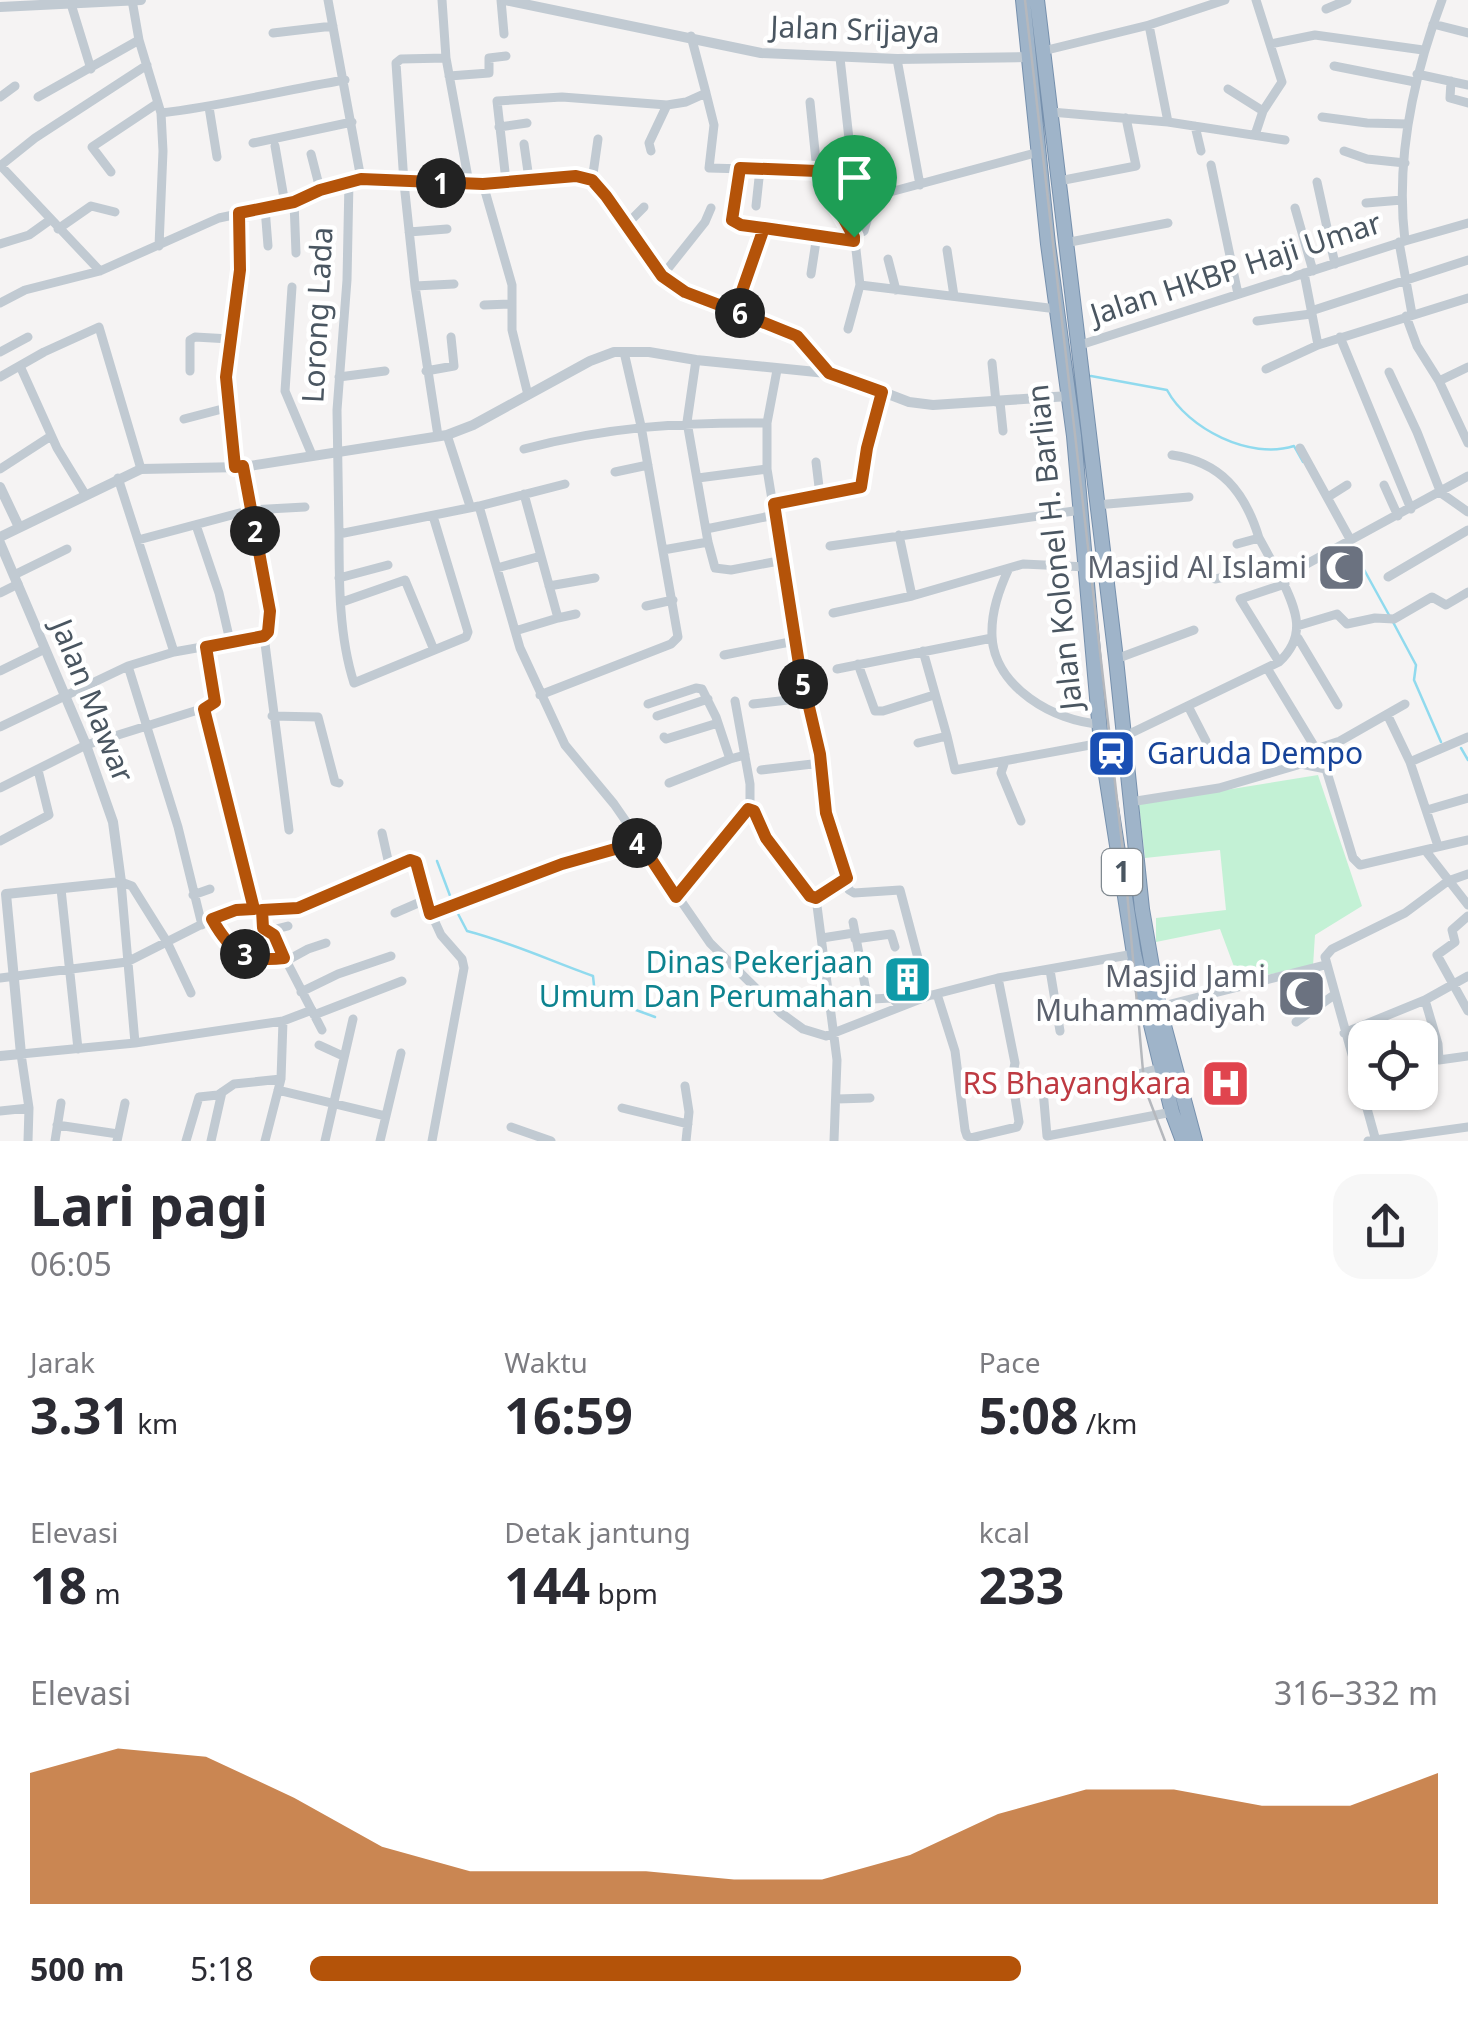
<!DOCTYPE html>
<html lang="id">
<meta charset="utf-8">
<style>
:root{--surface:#fff;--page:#f7f7f7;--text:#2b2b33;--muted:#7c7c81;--accent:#b45309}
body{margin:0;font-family:"Noto Sans",sans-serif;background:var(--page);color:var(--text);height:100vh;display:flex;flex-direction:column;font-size:38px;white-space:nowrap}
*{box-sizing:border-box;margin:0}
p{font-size:32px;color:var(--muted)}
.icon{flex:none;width:55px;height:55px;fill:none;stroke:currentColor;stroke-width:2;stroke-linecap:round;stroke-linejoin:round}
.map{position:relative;height:1141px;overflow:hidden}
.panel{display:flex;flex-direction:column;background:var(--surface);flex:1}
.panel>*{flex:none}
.tools{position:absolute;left:1348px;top:1020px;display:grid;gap:20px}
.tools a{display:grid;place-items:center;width:90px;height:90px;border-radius:20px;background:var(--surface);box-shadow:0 2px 8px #0004;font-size:50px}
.pin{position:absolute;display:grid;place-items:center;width:85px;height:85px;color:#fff;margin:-102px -42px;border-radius:50% 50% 50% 0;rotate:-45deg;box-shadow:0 0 10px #0007}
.pin .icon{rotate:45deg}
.km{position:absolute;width:50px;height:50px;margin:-25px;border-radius:50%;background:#222;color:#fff;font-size:28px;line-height:50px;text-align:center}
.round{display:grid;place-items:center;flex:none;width:105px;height:105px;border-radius:30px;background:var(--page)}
.summary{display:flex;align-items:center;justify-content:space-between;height:170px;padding:0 30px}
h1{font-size:55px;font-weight:700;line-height:75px}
.figures{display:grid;grid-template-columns:repeat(3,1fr);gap:15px;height:170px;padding:10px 30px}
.figures div{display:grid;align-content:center}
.figures b{font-size:50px;font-weight:700}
.figures small{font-size:28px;font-weight:400}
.figures p{font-size:28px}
.chart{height:280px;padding:20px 30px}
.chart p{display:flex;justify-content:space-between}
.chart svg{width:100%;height:180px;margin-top:10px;fill:var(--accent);opacity:.7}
ul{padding:0 30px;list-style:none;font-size:32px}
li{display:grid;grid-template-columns:160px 120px 1fr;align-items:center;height:75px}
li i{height:25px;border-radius:12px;background:var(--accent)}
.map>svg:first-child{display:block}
.green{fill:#c3f1d5}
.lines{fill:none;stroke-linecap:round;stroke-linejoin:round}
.stream{stroke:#90daee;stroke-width:2.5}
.trunk-casing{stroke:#7690ad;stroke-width:16}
.minor{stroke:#c1cad2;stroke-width:9}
.tertiary{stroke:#c1cad2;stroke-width:10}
.trunk{stroke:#9fb4c9;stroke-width:14}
.tram{stroke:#b5b8bd;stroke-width:2.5}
.route-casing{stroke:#fff;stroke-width:20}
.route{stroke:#b45309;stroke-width:12}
.labels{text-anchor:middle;stroke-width:9;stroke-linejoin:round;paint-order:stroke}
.shield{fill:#fff;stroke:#808990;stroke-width:2.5}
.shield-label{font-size:28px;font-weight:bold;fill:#4a5661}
.street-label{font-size:30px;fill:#4a5661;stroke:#fff}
.worship-label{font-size:30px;fill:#5b616d;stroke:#fff;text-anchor:end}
.transit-label{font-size:30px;fill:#164399;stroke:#fff;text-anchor:start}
.culture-label{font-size:30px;fill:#0d838f;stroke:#fff;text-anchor:end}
.health-label{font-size:30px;fill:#be3a42;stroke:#fff;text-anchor:end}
</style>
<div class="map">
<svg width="1468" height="1141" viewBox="0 0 1468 1141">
<rect width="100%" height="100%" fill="#f5f3f3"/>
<!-- green -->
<path class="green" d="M1318 775 1362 906 1315 935 1313 966 1239 980 1220 929 1156 942V918L1226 910 1220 850 1145 858 1139 804Z"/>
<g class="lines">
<!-- stream -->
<path class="stream" d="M1091 376 1167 390C1188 429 1250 460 1294 446L1303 462
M1351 546 1389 615
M1393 622 1416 665 1414 680 1441 742
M1461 748 1468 760
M437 861 452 901
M455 908 467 931C510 942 551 961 593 976L595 995 655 1017"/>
<defs>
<path id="trunk" d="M1023 0 1048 244 1074 436 1101 743 1134 954 1172 1112 1183 1141
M1037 0 1116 659 1142 909 1159 1007 1195 1141"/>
</defs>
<!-- trunk casing -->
<use href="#trunk" class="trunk-casing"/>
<!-- minor -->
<path class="minor" d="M132 0 139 40
M328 0 361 179
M442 0 446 58 469 183
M501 0 504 34
M71 4 91 69
M1326 9 1347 0
M1433 24 1468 33
M1149 25 1168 122
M273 33 333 26
M1270 44 1315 35 1423 50
M1043 51 1149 25 1225 0
M840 58 849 139 868 217 864 231 853 237
M897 59 920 185
M1334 66 1415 82
M1417 74 1468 85
M449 76 489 73V58L506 56
M1451 81 1450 98 1468 103
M1228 89 1263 111
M706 93 714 125 709 168 817 171
M0 97 15 86
M38 97 139 40 161 113 163 151 159 246
M810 102 817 171 855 241 860 285 848 329
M209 107 217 157
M1051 112 1168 122 1285 140
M161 113C223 106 283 90 345 80
M1322 117 1367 123 1407 124
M1195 126 1201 151
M499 127 527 123
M1255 135 1263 111 1282 82 1256 0
M253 143 352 122
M524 144 529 179
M275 146 285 204
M651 151 649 143 667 105 686 102 706 93 691 36
M1344 151 1367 159 1405 163
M311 154 320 189
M0 165 100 271
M1211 165 1238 294
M0 166 35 138 147 65
M740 168 732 217 735 223 855 241
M111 172 92 147 158 103
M506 181 497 101 562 97 667 105
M592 181 598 139
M1059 181 1136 166 1126 118
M1317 182 1335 264
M483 184 512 285V330L528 395
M864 199 1039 152
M294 202 296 253
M1366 203 1402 200
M756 206 760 169
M265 208 268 246
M1295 208 1313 271
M627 224 644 207
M58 229 91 206 115 212
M409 232 447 229
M1405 241 1468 223
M1399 242 1412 314
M1065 243 1168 223
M0 244 29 235 50 220
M947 250 954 296
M888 259 896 290
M1304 273 1318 345
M811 274 817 235
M662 276 705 222 711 208
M860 285 1057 309
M415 286 454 284
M292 287 285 391 312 455
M0 303 25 290 100 271 219 218 294 202 349 181 483 184 576 176 592 181 606 196 662 276 685 291 793 334 829 373
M484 305 512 304
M735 311 764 228
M1311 311 1468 260
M1406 316 1417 346 1439 381 1468 443
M1257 321 1311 314
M1340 337 1411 509
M1077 346 1405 241C1395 158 1413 77 1442 0
M0 352 28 337
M696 360 687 422 708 542 715 568 731 570 784 560
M992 363 996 402
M20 366 57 448 85 494
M1266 369 1318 345 1468 298
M190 371V340L195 337 230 339
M426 371 454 366 451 337
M1389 372 1417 432 1441 493 1468 512
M0 377 44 352 99 327 141 469
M339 377 385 371
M1439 381 1468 367
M1000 402 1003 431
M184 419 226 408
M447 435 470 506
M438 436 415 286 404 183 396 63 401 59 446 58
M1300 448 1350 539
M524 449C607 427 681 422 767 423
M1172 455C1221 462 1245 492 1259 538
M816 462 820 495
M235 467 225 377 240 271 239 213
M0 469 51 436
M615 472 648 465
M118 478 174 652
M698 478 767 469
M1384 485 1398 516
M1328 497 1347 485
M774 505 861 488 867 448 882 392
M1096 505 1189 497
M479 506 520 648 565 745 614 804 710 943 781 1013 803 1029 826 1036 928 996 998 978 1134 954
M433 516 468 632 466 637 354 683C339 637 339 582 339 534L479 506 565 484
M196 525 219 593 230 641
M706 529 775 515
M339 534 337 410 347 280 349 181
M899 535 912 596
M138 540 251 510 305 507
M1237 544 1259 538 1281 578
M830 546 1081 510
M663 550 708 542
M497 568 541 556
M1009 568C999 590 991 612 992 636 994 687 1055 722 1100 724
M14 575 67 549
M1388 577 1468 530
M339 578 388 565
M1215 579 1274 567
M549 586 595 578
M0 593 18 584
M342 602 405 580 434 650
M646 606 673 600
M833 613 912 596 1023 564 1087 567
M558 618 576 614
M1297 626 1337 614 1347 624 1375 618 1394 619 1432 597 1446 605 1468 592
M515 631 558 618 524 494
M264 636 289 830
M1298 638 1338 705
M795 641 820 753 826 813 848 875 816 898
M923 651 947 736
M724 655 795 641 767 469V423L777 370
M1116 659 1194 630
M1279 662 1240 599 1285 584
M858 664 875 711H883L934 695
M128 666 178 827 202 925
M1267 668 1316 749
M837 669 992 638
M0 671 45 649
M540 695 671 644 678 637 641 426 624 352
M648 704 696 688 702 689 716 717 730 759 745 755
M753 704 806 698
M1188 706 1206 741
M205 709 254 909
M1387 714 1410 762
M272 716 318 717 335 782 339 783
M657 716 708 699
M0 727 128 666 174 652 264 636 268 632V591L243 467
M664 737 666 739 718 723
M1123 737 1279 662C1307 636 1297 611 1281 578L1468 476
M918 743 947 736 955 770 1101 743
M1005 761 1001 773 1021 821
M1301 764 1326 769 1353 858 1360 865 1468 840
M761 770 821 763
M669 783 730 759
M0 788 86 745 214 705 206 647
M1130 802 1219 788 1301 764 1316 749 1340 741 1405 704
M748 809 754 811 764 835 811 896 816 898 837 1060 834 1141
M1427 810 1468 798
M382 833 390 869
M0 841 49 815 38 770
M1438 846 1410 762 1468 737
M1425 850 1468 905
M846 879 849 890 854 893 900 890 928 996
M61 889 78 1049
M193 895 210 889
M677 897 750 805V784L735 701
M425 900 441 935 462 959 464 968 432 1141
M262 910 263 928 274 935
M430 914 562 864 640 842
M1468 916 1452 930 1455 942 1437 955 1468 1011
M213 919C231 953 246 963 284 958
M853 922 867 996 872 999 892 998 900 1006
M288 926 276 929 275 939 322 1030
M822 938 854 933
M855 939 891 934 895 947
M286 961 308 949 326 943
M1050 970 1060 1031
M0 978 127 962 222 914 254 909 288 911 414 861 425 900 395 913
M301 992 338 974 391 956
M937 994 955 1051 965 1130 967 1136 971 1138 1017 1127 1019 1122 1012 1078 1015 1063 998 978
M1425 1000 1438 1044 1439 1060 1468 1056
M1159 1007 1325 965
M314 1015 402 981
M1296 1022 1334 995
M1344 1033 1425 1000 1468 976
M135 1043 121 882 132 886 167 942 191 993
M319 1045 343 1056
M685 1086 689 1112 686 1141
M1087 1087 1161 1068
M278 1090 386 1116
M1043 1090 1047 1136 1172 1112
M837 1099 870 1098
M622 1108 688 1124
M0 1111 29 1108
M57 1125 118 1134
M511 1127 551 1141
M28 1141 29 1108 21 1054 135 1043 283 1021 312 1010
M55 1141 61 1103
M117 1141 125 1103
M186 1141 199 1097 218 1095 234 1084 281 1079
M211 1141 222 1092
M265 1141 281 1079 283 1021
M325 1141 353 1019
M380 1141 401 1053
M1368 1141 1468 1127
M1376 1141 1325 957 1332 949 1405 913 1448 881 1468 874"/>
<!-- tertiary -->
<path class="tertiary" d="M505 0 761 53 897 59 1029 57
M0 7 141 0
M0 487 19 527
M0 537 141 469 243 467 447 435 473 425 590 361 614 352H649L696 360 836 374 909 402 933 405 1069 396
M0 543 86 745 113 822 121 882 6 894 21 1054 0 1056"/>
<!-- trunk -->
<use href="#trunk" class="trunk"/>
<!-- tram -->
<path class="tram" d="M1025 0 1125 869 1143 1071 1146 1091 1165 1141"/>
</g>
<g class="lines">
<defs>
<path id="route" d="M854 237V241L764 228 735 311 685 292 662 276 606 196 592 180 576 176 483 184 361 179 320 190 294 202 239 213 240 270 226 377 235 467 243 466 270 611 268 632 264 636 206 647 215 702 204 709 254 909 236 910 212 919C231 953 246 963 284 958L274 935 263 928 262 910 298 908 410 860 416 862 430 914 562 864 640 842 676 897 748 809 754 811 766 838 810 896 816 898 847 878 826 813 820 754 799 664 774 504 861 487 867 448 882 392 829 373 797 336 735 311 764 228 741 225 732 220 740 168 817 171 854 237"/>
</defs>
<!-- route casing -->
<use href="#route" class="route-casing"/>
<!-- route -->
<use href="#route" class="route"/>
</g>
<!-- icons -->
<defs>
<symbol id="mosque-square" viewBox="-11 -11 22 22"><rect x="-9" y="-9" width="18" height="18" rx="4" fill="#6b7280" stroke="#fff"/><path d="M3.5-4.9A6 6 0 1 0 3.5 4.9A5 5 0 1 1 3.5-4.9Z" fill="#fff"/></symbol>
<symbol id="station-square" viewBox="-11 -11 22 22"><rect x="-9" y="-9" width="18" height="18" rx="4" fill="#1a4fb4" stroke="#fff"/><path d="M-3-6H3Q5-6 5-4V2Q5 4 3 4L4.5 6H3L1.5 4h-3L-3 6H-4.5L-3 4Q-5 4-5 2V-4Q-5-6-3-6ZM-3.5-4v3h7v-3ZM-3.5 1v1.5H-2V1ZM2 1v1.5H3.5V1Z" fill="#fff"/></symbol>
<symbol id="building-square" viewBox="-11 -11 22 22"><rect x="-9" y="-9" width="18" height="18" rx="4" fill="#0f9aa8" stroke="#fff"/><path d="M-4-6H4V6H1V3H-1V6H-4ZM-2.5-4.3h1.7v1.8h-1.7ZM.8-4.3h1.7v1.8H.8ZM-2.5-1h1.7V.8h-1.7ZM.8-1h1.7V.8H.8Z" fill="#fff"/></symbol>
<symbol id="hospital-square" viewBox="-11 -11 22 22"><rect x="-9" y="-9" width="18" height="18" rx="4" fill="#e0444e" stroke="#fff"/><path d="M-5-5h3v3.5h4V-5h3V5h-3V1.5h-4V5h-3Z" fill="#fff"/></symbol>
</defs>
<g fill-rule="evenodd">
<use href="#mosque-square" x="1314" y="540" width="55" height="55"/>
<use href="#station-square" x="1084" y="726" width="55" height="55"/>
<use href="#building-square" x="880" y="952" width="55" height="55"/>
<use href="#mosque-square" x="1274" y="966" width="55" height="55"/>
<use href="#hospital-square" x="1198" y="1056" width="55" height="55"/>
</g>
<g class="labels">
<!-- shield labels -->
<rect class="shield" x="1102" y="849" width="40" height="46" rx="8"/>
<g class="shield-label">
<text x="1122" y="882">1</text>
</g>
<!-- street labels -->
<g class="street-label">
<text transform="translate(855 30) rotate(2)" y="10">Jalan Srijaya</text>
<text transform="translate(1236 269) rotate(-18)" y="10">Jalan HKBP Haji Umar</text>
<text transform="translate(318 315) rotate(-87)" y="10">Lorong Lada</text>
<text transform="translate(1055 547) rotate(-96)" y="10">Jalan Kolonel H. Barlian</text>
<text transform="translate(92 701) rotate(68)" y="10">Jalan Mawar</text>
</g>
<!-- worship labels -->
<g class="worship-label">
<text x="1307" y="578">Masjid Al Islami</text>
<text x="1266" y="987">Masjid Jami<tspan x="1266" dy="34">Muhammadiyah</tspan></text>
</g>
<!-- transit labels -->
<g class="transit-label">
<text x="1147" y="764">Garuda Dempo</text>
</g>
<!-- culture labels -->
<g class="culture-label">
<text x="873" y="973">Dinas Pekerjaan<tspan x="873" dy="34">Umum Dan Perumahan</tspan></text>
</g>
<!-- health labels -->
<g class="health-label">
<text x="1191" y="1094">RS Bhayangkara</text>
</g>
</g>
</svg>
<div class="tools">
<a><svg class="icon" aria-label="locate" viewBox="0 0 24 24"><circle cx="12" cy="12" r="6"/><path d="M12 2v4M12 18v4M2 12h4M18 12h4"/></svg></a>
</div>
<div class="pin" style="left:854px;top:237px;background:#1e9e55"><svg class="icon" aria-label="arrive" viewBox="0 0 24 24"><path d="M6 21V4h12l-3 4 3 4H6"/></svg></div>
<b class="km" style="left:441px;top:183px">1</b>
<b class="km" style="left:255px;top:531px">2</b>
<b class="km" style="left:245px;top:954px">3</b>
<b class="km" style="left:637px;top:843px">4</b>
<b class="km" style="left:803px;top:684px">5</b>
<b class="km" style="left:740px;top:313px">6</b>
</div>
<section class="panel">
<div class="summary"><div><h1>Lari pagi</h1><p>06:05</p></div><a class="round"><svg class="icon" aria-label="share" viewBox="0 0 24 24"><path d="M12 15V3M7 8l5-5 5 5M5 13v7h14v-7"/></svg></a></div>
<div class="figures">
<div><p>Jarak</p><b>3.31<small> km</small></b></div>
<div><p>Waktu</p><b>16:59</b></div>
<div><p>Pace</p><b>5:08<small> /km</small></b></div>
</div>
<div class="figures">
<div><p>Elevasi</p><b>18<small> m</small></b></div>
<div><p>Detak jantung</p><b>144<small> bpm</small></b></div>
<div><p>kcal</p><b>233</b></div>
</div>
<div class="chart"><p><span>Elevasi</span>316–332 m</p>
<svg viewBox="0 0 160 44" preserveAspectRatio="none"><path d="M0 44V12L10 6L20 8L30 18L40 30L50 36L60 36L70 36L80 38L90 38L100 32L110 22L120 16L130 16L140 20L150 20L160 12V44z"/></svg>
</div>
<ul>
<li><b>500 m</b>5:18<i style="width:63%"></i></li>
</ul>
</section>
